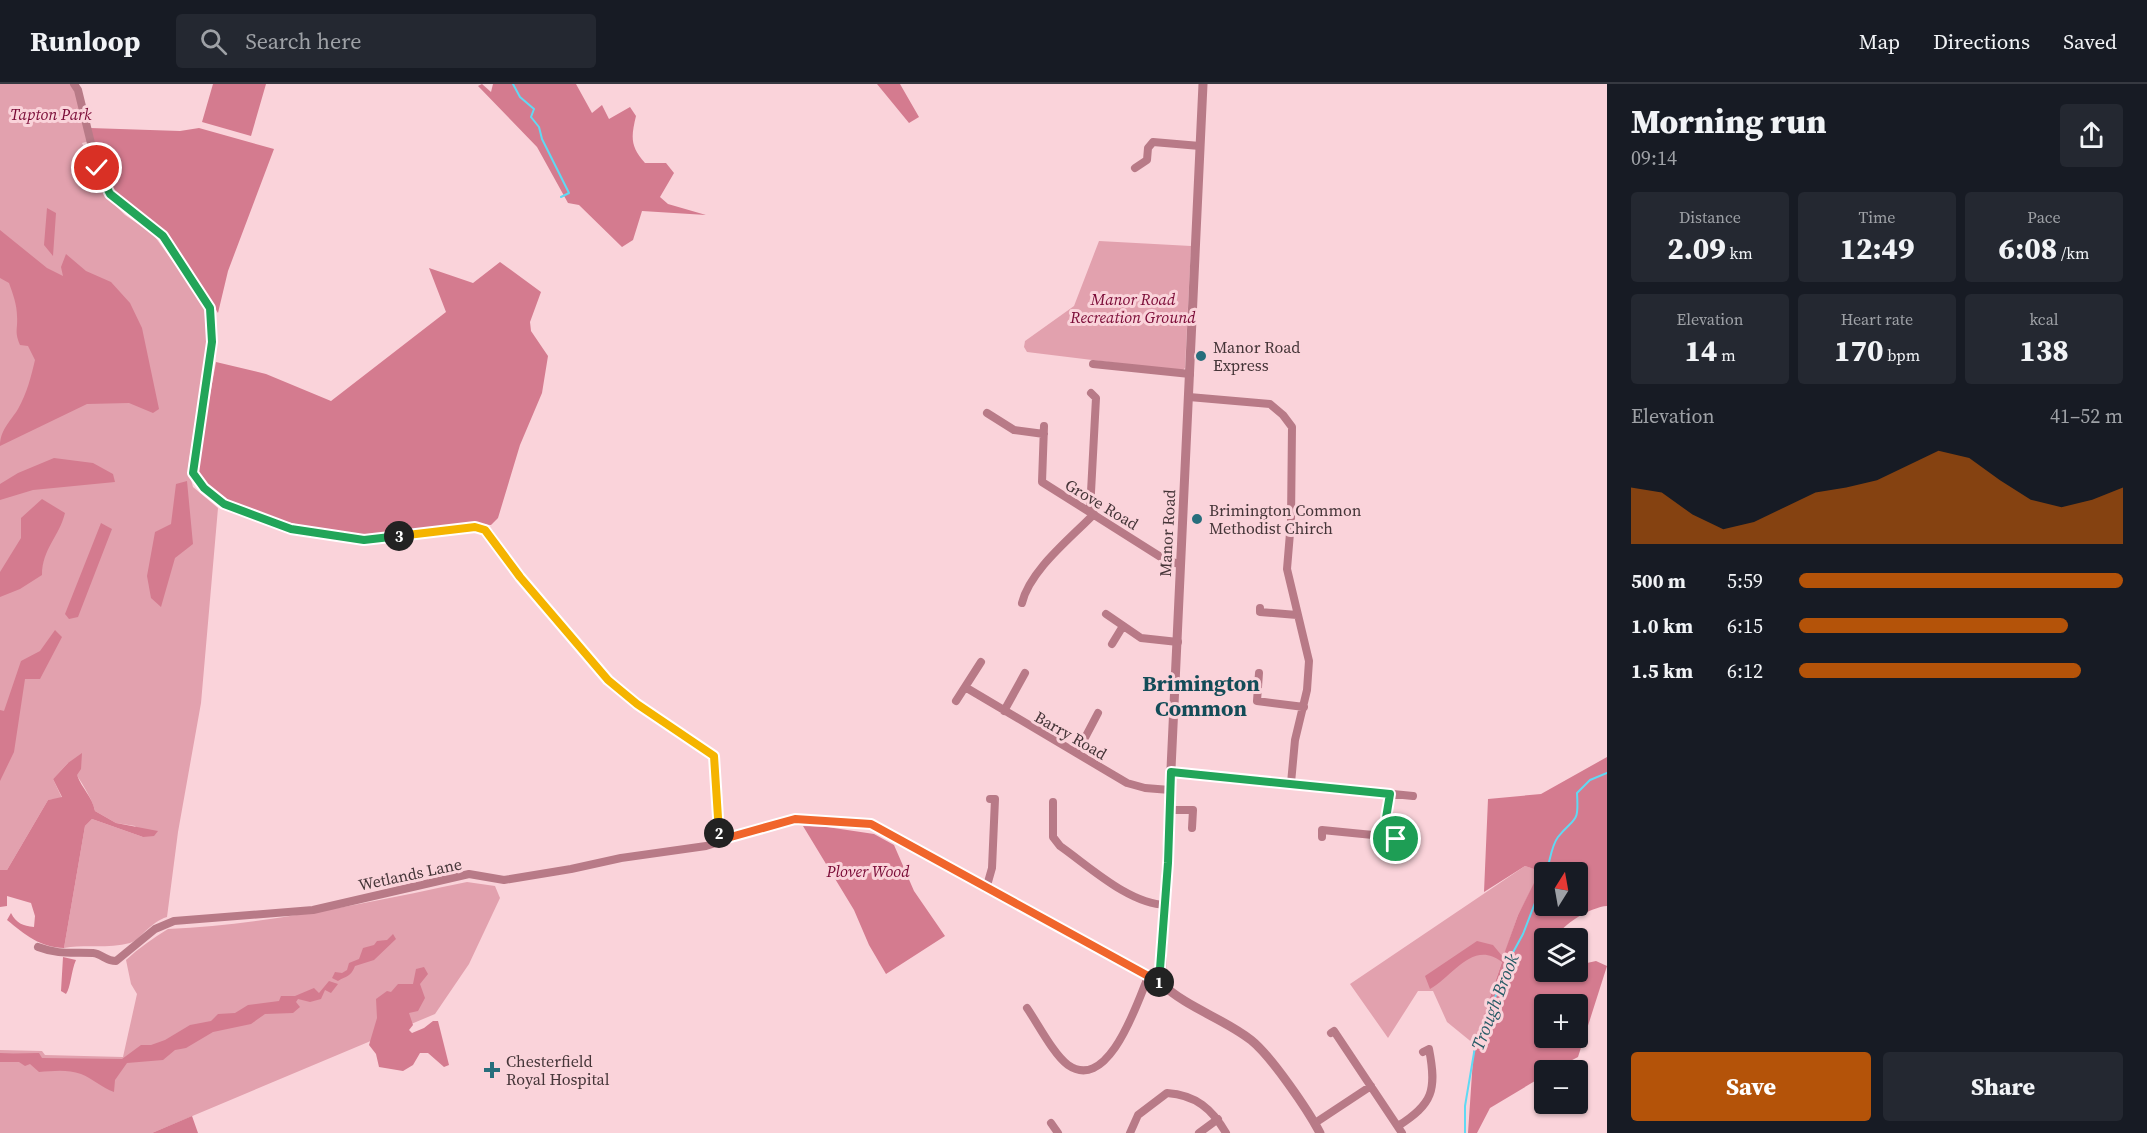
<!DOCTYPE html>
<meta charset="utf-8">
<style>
:root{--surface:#171b24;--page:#242831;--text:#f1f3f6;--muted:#9ea1a6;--line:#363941;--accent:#b45309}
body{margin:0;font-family:"Source Serif 4",serif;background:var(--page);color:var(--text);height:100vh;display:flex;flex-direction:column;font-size:22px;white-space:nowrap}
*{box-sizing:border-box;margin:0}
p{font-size:20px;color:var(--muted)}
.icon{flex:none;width:33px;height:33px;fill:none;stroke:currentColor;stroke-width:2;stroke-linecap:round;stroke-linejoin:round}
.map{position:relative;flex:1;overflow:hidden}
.sheet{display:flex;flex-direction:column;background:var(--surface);width:540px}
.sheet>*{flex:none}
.needle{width:39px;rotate:11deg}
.buttons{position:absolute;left:1534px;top:778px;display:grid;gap:12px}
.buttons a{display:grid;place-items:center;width:54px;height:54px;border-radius:6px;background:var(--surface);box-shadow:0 2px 4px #0004;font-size:30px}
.pin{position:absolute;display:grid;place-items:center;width:51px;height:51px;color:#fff;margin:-26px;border:3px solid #fff;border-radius:50%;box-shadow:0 2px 6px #0007}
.km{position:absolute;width:30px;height:30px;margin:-15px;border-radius:50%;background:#222;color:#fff;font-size:16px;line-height:30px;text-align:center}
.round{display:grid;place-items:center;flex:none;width:63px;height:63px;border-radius:6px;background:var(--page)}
.headline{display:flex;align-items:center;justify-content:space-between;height:102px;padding:0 24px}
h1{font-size:33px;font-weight:800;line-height:45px}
.stats{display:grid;grid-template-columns:repeat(3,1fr);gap:9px;height:102px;padding:6px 24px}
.stats div{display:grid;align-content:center;border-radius:6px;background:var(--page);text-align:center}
.stats b{font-size:30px;font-weight:800}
.stats small{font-size:16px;font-weight:400}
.stats p{font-size:16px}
.chart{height:168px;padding:12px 24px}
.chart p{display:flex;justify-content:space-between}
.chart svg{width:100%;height:108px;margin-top:6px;fill:var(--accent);opacity:.7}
.cta{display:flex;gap:12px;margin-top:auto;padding:12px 24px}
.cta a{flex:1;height:69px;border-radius:6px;background:var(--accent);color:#fff;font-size:24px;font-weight:800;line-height:69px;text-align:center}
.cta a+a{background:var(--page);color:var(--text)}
ul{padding:0 24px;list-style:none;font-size:20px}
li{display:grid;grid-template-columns:96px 72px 1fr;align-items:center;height:45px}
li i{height:15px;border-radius:8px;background:var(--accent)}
header{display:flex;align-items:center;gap:36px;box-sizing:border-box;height:84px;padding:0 30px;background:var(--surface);border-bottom:2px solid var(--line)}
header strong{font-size:28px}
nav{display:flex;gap:33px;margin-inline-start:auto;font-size:21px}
.search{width:420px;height:54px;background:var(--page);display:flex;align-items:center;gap:15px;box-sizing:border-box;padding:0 21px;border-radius:6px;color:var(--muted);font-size:22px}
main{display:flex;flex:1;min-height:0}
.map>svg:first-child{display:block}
.green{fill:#e2a1ae}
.forest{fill:#d47b8f;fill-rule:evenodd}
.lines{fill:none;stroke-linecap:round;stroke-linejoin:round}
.stream{stroke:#60d9f3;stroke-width:2}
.minor{stroke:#b87a87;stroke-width:8}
.tertiary{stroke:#b87a87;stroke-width:9}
.split-1-casing{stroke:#fff;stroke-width:12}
.split-2-casing{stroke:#fff;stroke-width:12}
.split-3-casing{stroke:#fff;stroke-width:12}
.split-4-casing{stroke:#fff;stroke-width:12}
.split-1{stroke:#22a559;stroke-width:8}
.split-2{stroke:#f0652b;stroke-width:8}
.split-3{stroke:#f5b400;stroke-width:8}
.split-4{stroke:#22a559;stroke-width:8}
.poi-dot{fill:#276e7c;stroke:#fad3da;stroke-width:2}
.labels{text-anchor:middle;stroke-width:6;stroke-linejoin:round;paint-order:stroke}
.park-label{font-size:16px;font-style:italic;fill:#790935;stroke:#fad3da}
.poi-label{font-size:16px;fill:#453538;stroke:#fad3da;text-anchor:start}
.street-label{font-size:16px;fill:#453538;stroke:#fad3da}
.water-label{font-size:18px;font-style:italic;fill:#275b66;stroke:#fad3da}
.district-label{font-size:22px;font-weight:bold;fill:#134c58;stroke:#fad3da}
</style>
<header>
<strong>Runloop</strong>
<div class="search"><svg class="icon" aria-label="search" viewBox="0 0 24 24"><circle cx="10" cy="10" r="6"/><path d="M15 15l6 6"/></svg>Search here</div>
<nav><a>Map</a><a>Directions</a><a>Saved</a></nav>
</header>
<main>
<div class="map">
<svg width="1607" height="1049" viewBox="0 0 1607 1049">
<rect width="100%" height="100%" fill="#fad3da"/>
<!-- green -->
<path class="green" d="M0 0H74L90 57 82 59 106 112 125 131 153 150 204 221 207 257 188 384 193 403 218 424 201 619 178 748 167 833C150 838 140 856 130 859 108 865 85 860 64 864L85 742 92 735 143 753 135 742 116 739 95 727C93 715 76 689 68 679L53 695 62 714 48 716 7 786H0Z
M1099 157 1191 162 1185 284 1182 287 1027 268 1024 263 1025 257 1074 222Z
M1525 782 1541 787 1518 831 1474 960 1447 938 1433 907H1418L1388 954 1350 900Z
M467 798 495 802 500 814 469 880 435 930 152 1049H0V966L42 967 45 971 123 973 137 910 131 900 126 876C139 864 153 854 168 845 270 840 367 819 467 798Z"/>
<!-- forest -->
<path class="forest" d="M213 0H266L251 52 202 38Z
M482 0 491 8 493 0H576L592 29 602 21 609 35 630 23 636 32C631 53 630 62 645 79H666L674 89 660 113 668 120 706 131 642 127 633 156 622 163 579 121 568 119 537 63 478 2Z
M877 0H900L919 33 909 39Z
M90 44 180 47 199 44 274 65 228 187 218 229 168 150 112 108 100 84Z
M47 124 56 129 53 172 44 161Z
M0 146 47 184 63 192 61 183 66 170 86 187 111 198 130 219 142 244 159 325 153 329 129 319 87 320 0 362C0 346 10 338 18 325 27 309 31 293 35 276L28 262 20 261C14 247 18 246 17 232 17 221 13 210 9 199L0 194Z
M500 178 541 208 530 238 531 247 548 272 542 309 520 361 498 434 491 441C449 437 409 450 368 452 337 454 253 431 226 415 213 408 205 398 196 387L216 278 266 290 331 317 446 228 429 184 473 199Z
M54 374 93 379 113 390 115 398 33 406 0 416V400L18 389Z
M187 397 193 460 175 474 161 523 151 514 147 492 155 448 171 440 176 400Z
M42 415 65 429C59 453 42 465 42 491L20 505 0 513V488L21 454V434Z
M101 439 112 445 78 533 69 535 65 530Z
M55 546 62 553 40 595H25L14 668 0 697V626L4 627 21 577 40 567Z
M82 669 81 685 77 691C82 705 92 712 95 727L116 739 158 747 154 752 143 753 92 735 85 742 64 864C41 864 24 850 7 836L11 829C16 839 23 842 34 843L35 832 31 819 7 812V822L0 823V786H7L48 716 62 713 53 695 68 679Z
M1607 673V822C1591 823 1562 840 1555 855H1545V888H1578V881L1596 877 1607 882 1578 973 1551 987H1545V991L1490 1024 1477 1049H1468L1474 960 1502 878C1473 855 1453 892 1430 905L1425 892 1477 857 1493 861 1503 873 1518 831 1540 787 1525 782 1484 808 1488 715 1541 710ZM1545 789H1578V822H1545ZM1545 921H1578V954H1545Z
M803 742 827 743 874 750 894 761 914 807 945 852 886 890 869 861 854 826Z
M393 850 396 855 374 876 355 882C351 893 346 892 338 897L332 894 335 888 342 889 347 886 349 879 359 875 363 864 374 861 377 857 387 856Z
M63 873 76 876C71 887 71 903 66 910L61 907Z
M424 883 428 890 420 900 425 914 418 927 409 929 413 941 409 946 412 949 424 944 433 937H438L449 981 444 983 428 969H420L413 981 403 987 379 983 376 970 369 961 377 934 376 915 387 907 391 908 398 900H413L416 885Z
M329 897 338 900 331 909 325 906 321 915 310 918 298 915 296 918 300 923 293 929 265 930 251 940 213 948 186 964 175 966 163 976 127 979 115 996 114 1008C102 1004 92 994 81 990 67 985 53 987 39 988L30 980 25 982 19 978H0V969C14 970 26 969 39 969L42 974 122 975 141 961H151L165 956 190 941 211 937 218 930 235 929 248 921 279 917 281 912H295L314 904 319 909Z
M192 1032 198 1049H152Z"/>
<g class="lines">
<!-- stream -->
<path class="stream" d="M513 0 520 13 534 25 531 33 539 43 542 55 569 109 561 113
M1546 789C1550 778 1551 762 1558 753 1575 732 1579 741 1577 709L1590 696 1607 689
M1465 1049V1022L1475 963 1489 933 1504 885 1523 850 1545 793"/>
<!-- minor -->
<path class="minor" d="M74 0 78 6 97 84 109 110 163 152 210 224 211 257 193 389 204 404 223 420 291 445 364 456 475 443 490 450 520 493 607 596 637 620 714 672 720 756
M1135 84 1147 76 1148 64 1153 58 1200 62
M1093 280 1190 290
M1189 313 1270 320 1283 331 1292 343 1291 437 1287 485 1309 577 1307 606 1295 656 1291 699
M987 329 1014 346 1044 350
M1044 342 1042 398 1167 477 1180 480
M1090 427 1096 314 1091 309
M1022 519C1030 486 1071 454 1094 430
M1260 524V528L1297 531
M1106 530 1141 554 1178 558
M1112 560 1123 542
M1259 589 1257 617 1304 623
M965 603 1127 699 1145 704 1170 706
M956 617 981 578
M1004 627 1025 589
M1077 669 1098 629
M1171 688 1413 712
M1053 718V753L1060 762C1090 783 1129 820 1166 821
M1169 726H1193L1192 744
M1383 752 1396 755
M1322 753V746L1383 752 1390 710
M986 805 992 784 995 715H990
M38 863C59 871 72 868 93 869 102 870 106 877 116 877L155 845 174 837 313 826 469 790 504 796 571 785 621 774 706 762 795 735 871 740 1161 899
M1027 924C1038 940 1054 971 1068 981 1108 1009 1137 920 1148 893
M1331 949 1334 947 1402 1049
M1051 1039 1058 1049
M1315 1039 1371 1002
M1398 1042C1433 1020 1437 1006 1429 965L1423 968
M1130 1049 1138 1031 1167 1009C1196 1011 1212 1025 1226 1049
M1199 1049 1218 1035"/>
<!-- tertiary -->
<path class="tertiary" d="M1203 0 1161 899C1187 924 1223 934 1251 956 1271 972 1308 1026 1320 1049"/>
</g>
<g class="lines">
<defs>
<path id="split-1" d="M1159 898 1168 779 1171 688 1390 710 1383 752 1396 755"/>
<path id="split-2" d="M719 749 720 756 795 735 871 740 1159 898"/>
<path id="split-3" d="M399 452 475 443 485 446 520 493 608 596 637 620 714 672 719 749"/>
<path id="split-4" d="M97 84 110 110 163 152 210 224 212 258 193 389 204 404 224 420 291 445 364 456 399 452"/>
</defs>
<!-- split-1 casing -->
<use href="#split-1" class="split-1-casing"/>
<!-- split-2 casing -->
<use href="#split-2" class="split-2-casing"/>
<!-- split-3 casing -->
<use href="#split-3" class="split-3-casing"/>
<!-- split-4 casing -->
<use href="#split-4" class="split-4-casing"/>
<!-- split-1 -->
<use href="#split-1" class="split-1"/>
<!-- split-2 -->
<use href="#split-2" class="split-2"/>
<!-- split-3 -->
<use href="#split-3" class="split-3"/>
<!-- split-4 -->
<use href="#split-4" class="split-4"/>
</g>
<!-- markers -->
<g class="poi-dot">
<circle cx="1201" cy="272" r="6"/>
<circle cx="1197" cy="435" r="6"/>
<path d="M489 977h6v6h6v6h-6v6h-6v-6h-6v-6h6z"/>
</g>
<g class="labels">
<!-- park labels -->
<g class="park-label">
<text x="51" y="36">Tapton Park</text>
<text x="1133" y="221">Manor Road<tspan x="1133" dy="18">Recreation Ground</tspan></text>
<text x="868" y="793">Plover Wood</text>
</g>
<!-- poi labels -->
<g class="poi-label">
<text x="1213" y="269">Manor Road<tspan x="1213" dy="18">Express</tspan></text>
<text x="1209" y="432">Brimington Common<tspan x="1209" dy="18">Methodist Chirch</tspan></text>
<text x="506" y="983">Chesterfield<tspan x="506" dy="18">Royal Hospital</tspan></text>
</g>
<!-- street labels -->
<g class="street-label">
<text transform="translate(1102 420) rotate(31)" y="6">Grove Road</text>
<text transform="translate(1167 449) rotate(-87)" y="6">Manor Road</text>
<text transform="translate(1071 651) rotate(30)" y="6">Barry Road</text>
<text transform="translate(410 790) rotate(-12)" y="6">Wetlands Lane</text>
</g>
<!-- water labels -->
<g class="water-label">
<text transform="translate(1495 918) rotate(-69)" y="6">Trough Brook</text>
</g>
<!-- district labels -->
<g class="district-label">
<text x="1201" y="607">Brimington<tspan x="1201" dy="25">Common</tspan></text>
</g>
</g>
</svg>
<div class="buttons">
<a><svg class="needle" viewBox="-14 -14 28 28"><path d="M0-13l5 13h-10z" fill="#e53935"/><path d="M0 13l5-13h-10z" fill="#9ea1a6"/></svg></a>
<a><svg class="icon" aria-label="layers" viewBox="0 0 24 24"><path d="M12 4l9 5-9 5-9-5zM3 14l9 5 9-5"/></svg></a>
<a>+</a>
<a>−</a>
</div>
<div class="pin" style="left:1396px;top:755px;background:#1e9e55"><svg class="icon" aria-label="arrive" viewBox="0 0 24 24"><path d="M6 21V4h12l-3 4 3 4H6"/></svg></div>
<div class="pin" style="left:97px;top:84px;background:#d93025"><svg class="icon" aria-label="check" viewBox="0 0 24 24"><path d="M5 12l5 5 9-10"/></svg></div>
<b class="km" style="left:1159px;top:898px">1</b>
<b class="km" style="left:719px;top:749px">2</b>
<b class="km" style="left:399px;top:452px">3</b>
</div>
<section class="sheet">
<div class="headline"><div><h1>Morning run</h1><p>09:14</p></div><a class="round"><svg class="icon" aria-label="share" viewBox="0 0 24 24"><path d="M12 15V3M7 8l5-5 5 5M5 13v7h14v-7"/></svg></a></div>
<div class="stats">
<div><p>Distance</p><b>2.09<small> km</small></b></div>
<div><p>Time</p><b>12:49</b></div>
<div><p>Pace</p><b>6:08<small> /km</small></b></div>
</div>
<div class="stats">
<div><p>Elevation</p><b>14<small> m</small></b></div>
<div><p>Heart rate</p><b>170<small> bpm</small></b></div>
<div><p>kcal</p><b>138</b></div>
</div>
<div class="chart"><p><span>Elevation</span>41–52 m</p>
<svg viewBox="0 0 160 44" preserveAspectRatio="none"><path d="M0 44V21L10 23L20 32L30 38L40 35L50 29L60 23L70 21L80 18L90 12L100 6L110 9L120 18L130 26L140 29L150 26L160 21V44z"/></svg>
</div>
<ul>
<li><b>500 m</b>5:59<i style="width:100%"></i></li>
<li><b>1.0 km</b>6:15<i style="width:83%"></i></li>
<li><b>1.5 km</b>6:12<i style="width:87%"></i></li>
</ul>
<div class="cta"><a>Save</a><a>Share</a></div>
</section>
</main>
